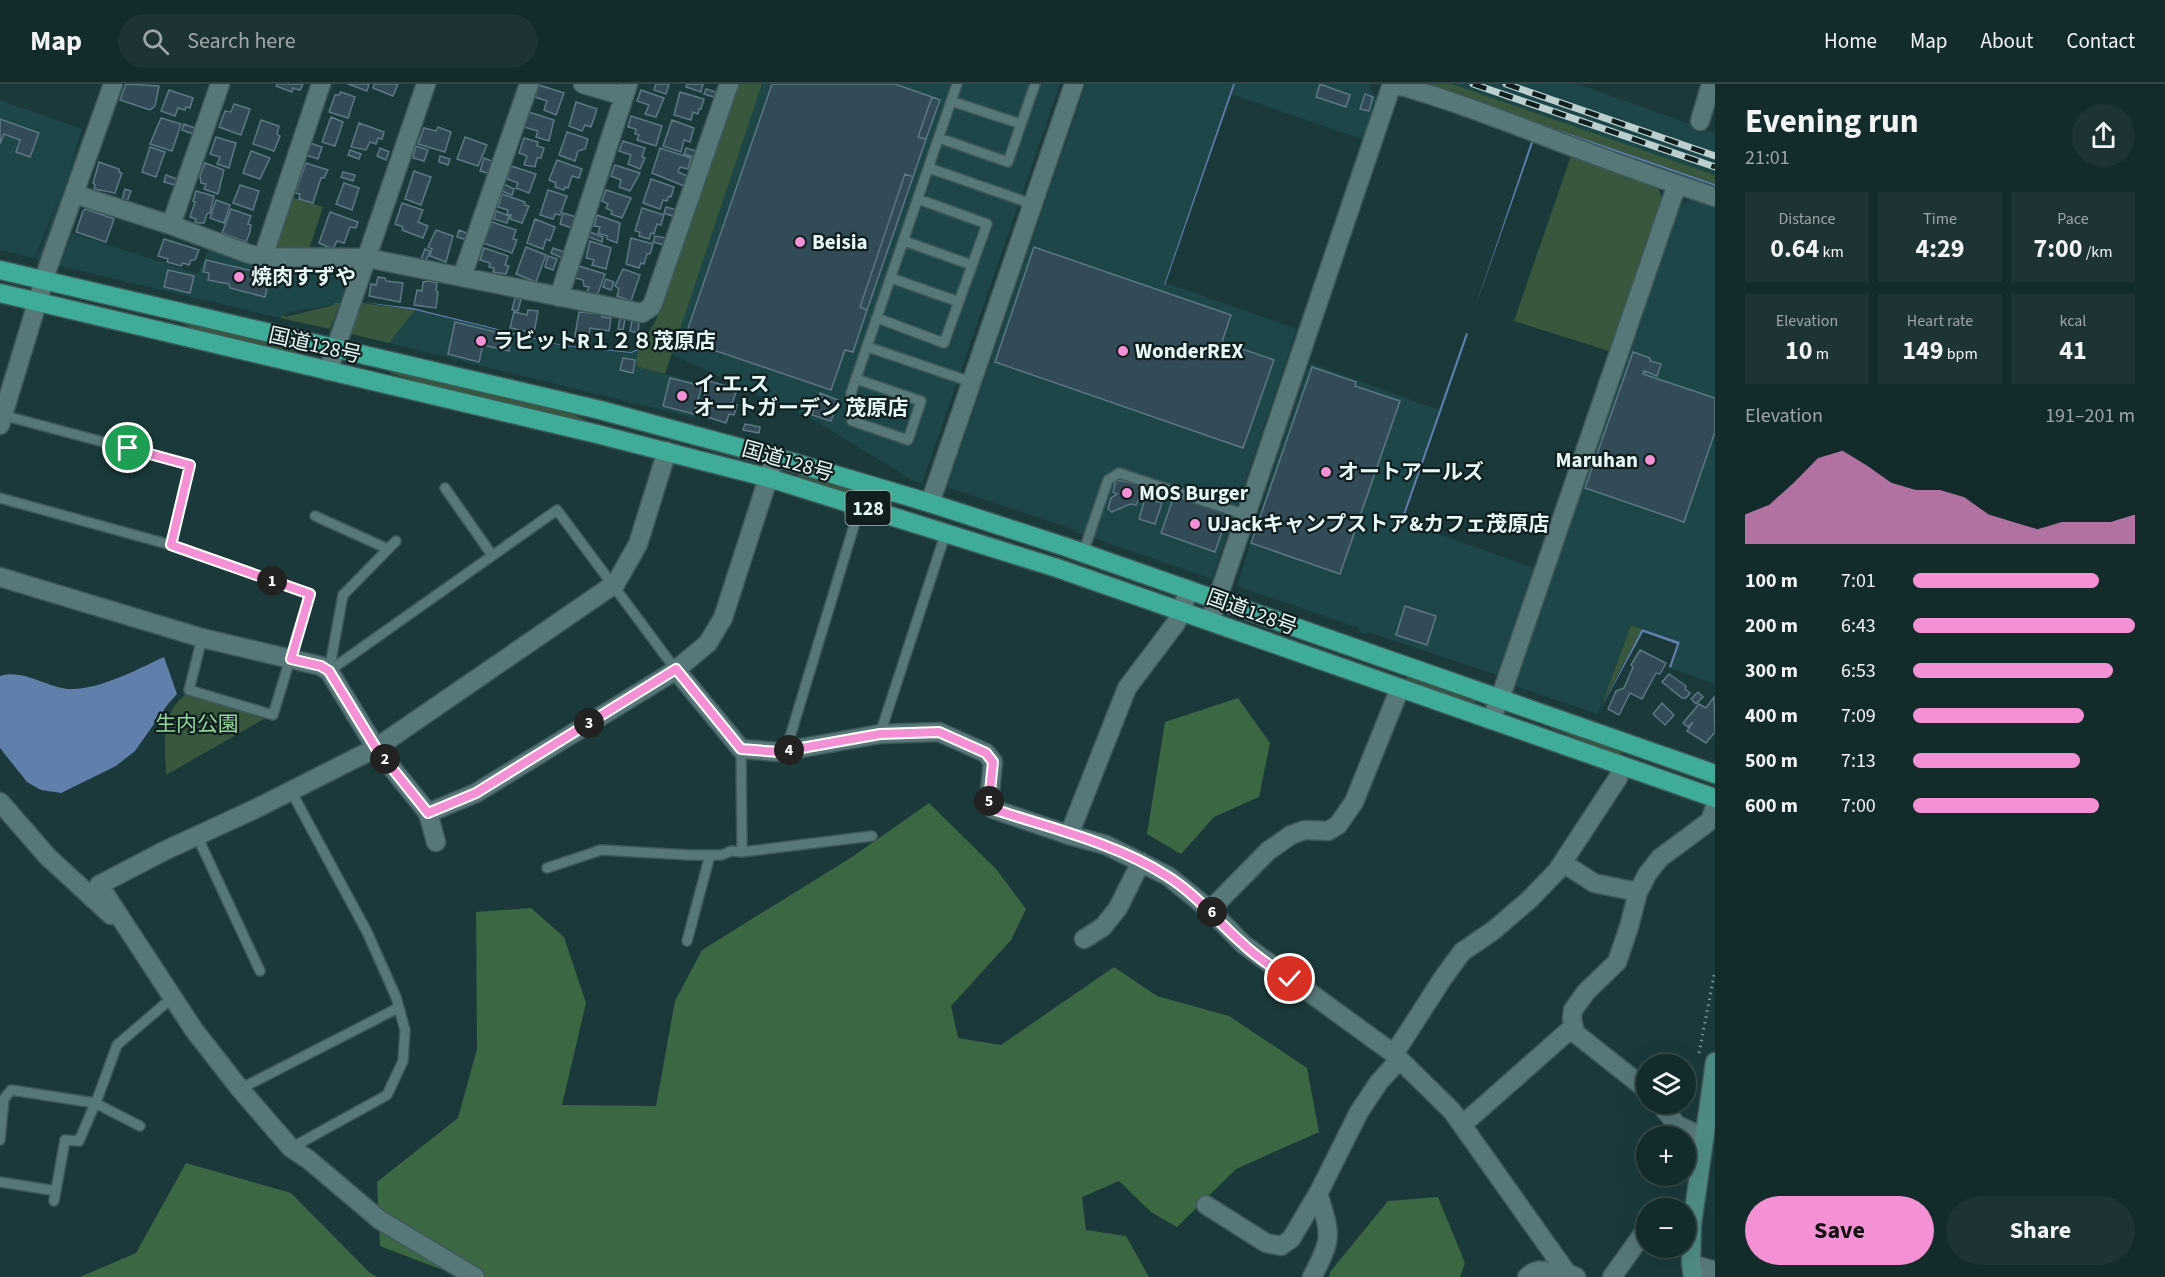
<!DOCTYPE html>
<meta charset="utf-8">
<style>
:root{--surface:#142b2c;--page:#1d3334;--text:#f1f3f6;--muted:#9da7a9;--line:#334748;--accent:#f491d4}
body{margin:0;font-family:"Source Sans 3","Noto Sans JP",sans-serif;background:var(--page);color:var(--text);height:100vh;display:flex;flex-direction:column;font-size:22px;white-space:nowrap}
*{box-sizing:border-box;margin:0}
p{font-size:20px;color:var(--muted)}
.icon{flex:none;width:33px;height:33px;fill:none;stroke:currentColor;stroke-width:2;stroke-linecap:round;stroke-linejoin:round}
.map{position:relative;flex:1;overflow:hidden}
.details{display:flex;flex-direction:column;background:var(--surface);width:450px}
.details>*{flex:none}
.controls{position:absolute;left:1636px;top:970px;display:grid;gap:12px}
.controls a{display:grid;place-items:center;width:60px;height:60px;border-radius:50%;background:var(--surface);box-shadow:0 6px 24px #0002,0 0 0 2px var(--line);font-size:30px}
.pin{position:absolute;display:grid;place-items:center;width:51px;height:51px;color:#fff;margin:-26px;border:3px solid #fff;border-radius:50%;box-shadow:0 2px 6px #0007}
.km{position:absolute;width:30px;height:30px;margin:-15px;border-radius:50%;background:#222;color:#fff;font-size:16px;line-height:30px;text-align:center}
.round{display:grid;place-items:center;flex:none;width:63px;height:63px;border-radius:32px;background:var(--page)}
.headline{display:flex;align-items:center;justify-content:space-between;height:102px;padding:0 30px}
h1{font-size:33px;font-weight:700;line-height:45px}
.stats{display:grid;grid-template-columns:repeat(3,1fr);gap:9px;height:102px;padding:6px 30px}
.stats div{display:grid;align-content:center;border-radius:0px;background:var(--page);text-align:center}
.stats b{font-size:26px;font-weight:700}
.stats small{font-size:16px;font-weight:400}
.stats p{font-size:16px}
.chart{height:168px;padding:12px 30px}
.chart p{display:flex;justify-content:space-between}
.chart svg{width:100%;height:108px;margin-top:6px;fill:var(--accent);opacity:.7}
.action{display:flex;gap:12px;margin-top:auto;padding:12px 30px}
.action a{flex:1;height:69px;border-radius:36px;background:var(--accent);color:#111;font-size:24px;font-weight:700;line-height:69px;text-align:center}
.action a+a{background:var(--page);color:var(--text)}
ul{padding:0 30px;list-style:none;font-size:20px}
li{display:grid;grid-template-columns:96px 72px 1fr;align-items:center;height:45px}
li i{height:15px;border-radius:8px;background:var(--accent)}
header{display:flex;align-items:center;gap:36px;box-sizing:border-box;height:84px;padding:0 30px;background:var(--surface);border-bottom:2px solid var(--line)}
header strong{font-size:28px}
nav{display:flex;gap:33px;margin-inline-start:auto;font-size:21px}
.search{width:420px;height:54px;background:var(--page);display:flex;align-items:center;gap:15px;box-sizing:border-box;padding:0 21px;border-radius:33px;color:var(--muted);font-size:22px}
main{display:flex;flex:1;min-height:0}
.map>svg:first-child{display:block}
.built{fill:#1d4649}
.green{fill:#38573c}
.forest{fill:#3c6743}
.water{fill:#607fab}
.building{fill:#334b57;stroke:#5d7783;stroke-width:1.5}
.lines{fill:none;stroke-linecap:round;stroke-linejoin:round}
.service-casing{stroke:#3d585a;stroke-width:12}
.minor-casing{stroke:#3d585a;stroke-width:21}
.tertiary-casing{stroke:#3d585a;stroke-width:21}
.secondary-casing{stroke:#3d585a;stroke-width:21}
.trunk-casing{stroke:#3d585a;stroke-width:21}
.path{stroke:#7e9697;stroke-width:3;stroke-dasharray:1.5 4.5;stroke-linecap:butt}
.service{stroke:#587779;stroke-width:9}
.minor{stroke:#587779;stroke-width:18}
.tertiary{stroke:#587779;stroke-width:18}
.secondary{stroke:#4f8b84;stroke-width:18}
.trunk{stroke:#3fac98;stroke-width:18}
.rail-casing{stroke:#bccfd0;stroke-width:7}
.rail{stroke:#111e1f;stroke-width:4.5;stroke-dasharray:14;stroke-linecap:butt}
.route-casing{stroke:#fff;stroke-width:12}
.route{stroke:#f491d4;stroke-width:8}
.poi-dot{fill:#f491d4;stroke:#111e1f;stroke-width:2}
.labels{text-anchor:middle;stroke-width:4.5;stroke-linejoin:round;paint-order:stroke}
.shield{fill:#111e1f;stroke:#a6b6b7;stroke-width:1.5}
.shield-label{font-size:20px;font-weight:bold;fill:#e6f7f8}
.poi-label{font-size:21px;font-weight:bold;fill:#e6f7f8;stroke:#111e1f;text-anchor:start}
.street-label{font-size:21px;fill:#e6f7f8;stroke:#111e1f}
.park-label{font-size:21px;fill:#92d69b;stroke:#111e1f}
</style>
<header>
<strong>Map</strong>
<div class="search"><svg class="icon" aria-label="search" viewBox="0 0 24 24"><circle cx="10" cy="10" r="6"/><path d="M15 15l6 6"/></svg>Search here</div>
<nav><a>Home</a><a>Map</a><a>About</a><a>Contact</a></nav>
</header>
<main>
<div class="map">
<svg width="1715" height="1193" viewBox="0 0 1715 1193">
<rect width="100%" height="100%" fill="#1b393b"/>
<!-- built -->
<path class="built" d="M762 0H1060L922 399 914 397 817 338 671 270Z
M1086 0H1233L1164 201 1166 199 1297 245 1212 495 1076 448V446L947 403Z
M1235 0H1368L1378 17 1365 56 1231 10Z
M1452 0H1578L1715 49V91Z
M0 16 82 45 69 84 85 46 39 176H35L41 165 60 110 35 174 0 166Z
M1692 114 1715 122V600L1671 584 1680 558 1631 541 1598 630 1515 602 1681 121Z
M72 149 198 190 209 165 250 179 273 182 347 183 350 187 340 219 291 228 280 234 60 182Z
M415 226 563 262 631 269 639 266 636 282 704 300 695 334 389 259Z
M1310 279 1439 326 1399 445 1403 437 1534 484 1497 591 1368 548 1366 550 1360 548 1359 544 1237 502 1278 372Z"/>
<!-- green -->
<path class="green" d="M736 0H762L665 290 636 282 638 265 656 236Z
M1426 0H1452L1715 91V100Z
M1572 69 1657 101 1662 114 1609 267 1514 237Z
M291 113 323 123 309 165 278 164 275 160Z
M333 219H340L330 245 280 234 284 231 285 233 334 221Z
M362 219 415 226 389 259 351 250Z
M177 236 310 267 311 268C289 271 193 249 177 236Z
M390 286 565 327 593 339V340L437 304 391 289Z
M798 391 825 395 874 416 873 417 795 394Z
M1631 541 1642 545 1602 620Z
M1407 593 1474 617 1475 619 1406 597Z
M189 608 269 632 166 691C165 658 159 629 189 608Z
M1550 642 1621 667V672L1551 644Z"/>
<!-- forest -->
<path class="forest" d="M1238 614 1270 659 1259 713 1214 733 1181 770 1147 750 1165 638Z
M929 719 996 785 1026 825 1011 856 951 922 958 954 1001 961 1114 883 1157 912 1229 932 1307 984 1319 1048 1236 1085 1177 1143 1151 1128 1119 1097 1082 1113 1086 1146 1126 1152 1149 1193H467L453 1190 380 1162 377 1098 458 1034 477 965 476 828 531 824 564 853 586 919 562 1021 656 1022 675 917 702 866 852 773Z
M186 1079 291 1109 370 1189 377 1193H80L136 1169Z
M1438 1113 1465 1179 1460 1193H1329L1330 1188 1388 1117Z"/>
<!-- water -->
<path class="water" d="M1233 0H1235L1165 201H1164Z
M1419 0H1426L1715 100V102Z
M1532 55 1534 56 1475 224Z
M362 218 413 224 562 261 631 268 638 265 639 266 631 269 563 262 415 226Z
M1466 249 1468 250 1400 445H1398Z
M1642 545 1680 558 1671 584 1669 583 1677 560 1643 548 1599 628Z
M164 573 177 610 168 620 135 667 116 682 61 709 41 706 27 698 0 664V592C23 584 49 605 72 605 101 605 138 585 164 573Z"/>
<!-- building -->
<path class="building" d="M126 0 159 2 155 22 150 26 120 16Z
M277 0H303L300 6 293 4 292 8 276 2Z
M348 0H369L367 7Z
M374 0H398L393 12 373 4Z
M656 0H669L666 10 654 6Z
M687 0H703L701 8 686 3Z
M772 0H895L932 13 918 53 926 55 913 93 905 90 860 223 867 226 853 268 845 266 831 306 684 256Z
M1320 0 1350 11 1346 23 1316 13Z
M539 1 564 9 556 31 544 26 547 17 535 13Z
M706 5 716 8 714 13 704 10Z
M169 6 193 14 190 24 186 23 185 26 178 24 175 32 161 27Z
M641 6 664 14 656 33 645 30 649 21 637 17Z
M341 8 355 13 348 34 329 28 335 11H339Z
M680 8 704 15 701 25H699L698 30 693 28 691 36 674 31Z
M1365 10 1373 13 1369 27 1360 25Z
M932 13 940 16 926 55 918 53Z
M576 18 597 25 591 43 585 41 582 47 569 42Z
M234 20 250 25 241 51 219 43 225 27 231 28Z
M529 28 554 36 549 57 536 53 538 47 524 43Z
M631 32 662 42 656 62 637 56 639 51 635 50 636 45 628 43Z
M331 33 343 38 335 62 322 58Z
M161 34 181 40 172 67 150 60Z
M0 35 39 49 30 73 16 68 20 56 4 50 0 60Z
M261 36 279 42 277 50 280 52 274 67 253 60Z
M672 36 694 44 690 58 684 56 681 68 663 62Z
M359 39 384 48 382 55 378 54 376 60 370 58 366 66 351 63Z
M184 40 195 44 193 50 182 46Z
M438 43 451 48 445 68 418 60 424 44 436 47Z
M567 48 588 55 585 65 578 67 575 77 559 71Z
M216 53 236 59 229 84 217 80 220 73 210 70Z
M465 53 487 61 478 82 457 75Z
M524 54 538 58 537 62 544 64 541 74H537L535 83 524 81 527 72 519 69Z
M623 57 645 64 642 73 645 74 640 85 628 80 631 71 619 67Z
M310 59 322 63 318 75 306 71Z
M416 62 428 66 424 77 413 74Z
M150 63 165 68 156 93 142 88Z
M380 64 389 68 386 76 377 72Z
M660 64 691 74 688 85 680 83 678 88 687 92 684 102 652 89Z
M686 64 696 67 694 73 684 70Z
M350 66 361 70 359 75 348 71Z
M251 67 270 74 260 95 243 89Z
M440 72 450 75 448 81 439 78Z
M484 74 494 78 491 90 480 87Z
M557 76 582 85 579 94 572 92 568 104 565 103 564 106 555 103 556 99 549 96Z
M99 78 119 85V88L122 89 115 109 94 105 95 101 93 99Z
M205 79 224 86 218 110 204 105 206 100 201 99 200 92Z
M306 79 328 86 324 94H321L313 119 299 115 300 110 295 109Z
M615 81 640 89 630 107 619 103 621 96 611 92Z
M511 82 536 90 529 109 516 104 518 99 507 95Z
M414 87 431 93 421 121 405 115Z
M343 88 355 91 353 97 341 93Z
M905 90 913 93 867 226 860 223Z
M166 91 177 95 175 101 164 98Z
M651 95 674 103 671 113 669 112 667 117 663 116 660 125 643 119Z
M344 99 359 104 352 126 336 120Z
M504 100 514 105 512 111 502 107Z
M240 101 259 107 253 126 233 119Z
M125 105 131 107 127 118 122 116Z
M548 106 567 112 560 131 555 130 553 135 540 131Z
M606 106 631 114 622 134 611 130 612 127 606 124 608 120 602 117Z
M196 107 214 112 210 129 207 130 204 139H195L196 135 190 133 195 118 193 117Z
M502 110 525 118V121L529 122 522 139 510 135 511 131 507 130 508 126 498 123Z
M216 116 230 121 224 139 210 134Z
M402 119 423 126 418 138 428 142 423 154 402 146 403 143 395 140Z
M666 123 677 126 675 133 664 129Z
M642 124 664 131 661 141 657 140 654 150 651 149 649 155 639 152 640 148 635 147Z
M86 125 114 135 106 158 76 148 83 127Z
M231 125 251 132 248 140 251 141 250 148 246 158 222 149Z
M496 127 509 132 507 139 494 135Z
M330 128 358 138 356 144 350 143 344 159 337 157 333 165 319 159Z
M563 129 576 133 572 144 560 140Z
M597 131 620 139 617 159 607 155V152L598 149 600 143 594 142Z
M535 135 555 143 550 157 546 155 543 165 527 159Z
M492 138 516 146 513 155 517 156 512 169 483 159Z
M436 146 453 152 446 178 430 172 432 165 428 163Z
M459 146 469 150 467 156 457 153Z
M590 148 603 153 602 158 589 153Z
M655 152 666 154 664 161 653 158Z
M631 154 653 160 650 170H647L644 180 641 179 639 184 626 180Z
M164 155 199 166 195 176H191L189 181 183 179 181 182 167 178 168 175 158 172Z
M590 157 611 164 606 185 592 181 594 176 586 174Z
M526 163 546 171 536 198 516 190Z
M1034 163 1231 231 1222 258 1274 276 1243 364 995 278Z
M484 164 508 172 505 181 509 182 506 190 493 188 494 184 489 183 490 179 480 176Z
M553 164 564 168 562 174 551 169Z
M425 165 430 167 426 177 421 175Z
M548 172 557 175 553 186 545 183Z
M206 176 270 191 265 213 230 204 229 200 208 196 209 189 203 188Z
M579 182 605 190 597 212 587 208 589 203 584 202 583 196 575 194Z
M623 185 640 191 631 217 617 212 619 205 615 202Z
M168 186 194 192 190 209 164 203Z
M378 193 385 194 386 197 403 199 400 218 369 212 371 200 376 201Z
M606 195 614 198 611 206 603 203Z
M428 197 437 199 436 206 438 208 436 224 414 221 417 206 422 207 423 198Z
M515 214 521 215 518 227 512 226Z
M528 226 538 227 534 249 510 244 514 228 527 231Z
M579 228 602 230V233L611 234 609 247 590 244 588 259 574 257Z
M620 234 625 235 623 246 618 245Z
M632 237 639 238 638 249 630 247Z
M455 238 512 252 509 267 483 261 479 278 448 270Z
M1633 268 1650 274V277L1661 280 1657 292 1644 287 1643 290 1715 314V348L1684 438 1585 404Z
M623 274 635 276 633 289 620 286Z
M1312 283 1356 298 1355 302 1400 317 1340 490 1251 459Z
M670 294 702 302 694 330 663 322Z
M709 297 737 305 732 320 737 321 734 331 729 330 726 339 704 332 707 324 701 323Z
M820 309 838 316 831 337 812 331Z
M745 340 760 343 759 349 743 346Z
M1134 394 1142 396 1140 402 1144 404 1136 421 1130 420 1112 428 1108 425 1111 414 1117 410 1113 408 1116 396 1132 399Z
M1174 412 1228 430 1215 468 1161 449Z
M1145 414 1162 419 1155 440 1139 435Z
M1405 522 1436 532 1427 561 1396 551Z
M1640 566 1666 579 1660 590 1656 589 1642 615 1630 609 1619 631 1608 625 1616 607 1624 604 1633 583 1631 581Z
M1669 590 1686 602 1685 605 1690 609 1686 614H1682L1662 598Z
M1698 608 1703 613 1696 620 1691 615Z
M1714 613 1715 648 1706 659 1687 647 1693 638 1688 643 1683 639 1699 620 1706 624Z
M1662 619 1674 631 1665 641 1653 630Z"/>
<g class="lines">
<defs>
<path id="service" d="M951 17 1021 40
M939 54 1008 78 1035 0
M929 84 1032 120
M904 157 972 181
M891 194 959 218
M877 234 944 259 987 140 918 115
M868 263 971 298
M856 295 921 317 908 356 852 337 851 309 957 0
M2 331 190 381 171 461
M445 404 492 471
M0 414 171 461 310 510 273 631 189 606 202 554
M315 432 388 465
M1083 469 1108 396 1119 389 1246 431
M329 587 557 426 676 586
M329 587 343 511 396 457
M880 650 946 448
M786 666 860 422
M291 707 367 848 396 913 405 946 403 977 387 1011 291 1064
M197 752 260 887
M742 768 872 752
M547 784 601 766 690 771H722L731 767 742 768 741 665
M687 857 710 771
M240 1005 398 924
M0 1056 4 1015 11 1006 95 1019 140 1042
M0 1098 56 1107
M54 1117 65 1056 79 1057 98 1013 117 961 173 913"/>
<path id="minor" d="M583 0 624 12
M1394 0C1474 22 1550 56 1628 83 1657 94 1686 103 1715 113
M1700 37 1711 0
M74 110 171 141 249 170 263 173 367 174 642 229 651 223 653 219 729 0
M171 141 220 0
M263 173 321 0
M462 193 529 0
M559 213 628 0
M930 419 1074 0
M0 493 202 554 321 582 329 587 376 664 428 729 436 758
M1210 537 1392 0
M676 586 741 665 779 668 880 650 939 648 986 669 993 678 989 717 993 725 1069 751 1106 761 1168 792 1210 826 1243 860 1394 970 1452 1027 1567 1189 1576 1193
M1491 636 1504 603 1677 100
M0 718 48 773 111 831
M428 729 476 709 676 586 708 559 723 534 775 373
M1069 751 1127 604 1176 539 1189 506
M1563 779 1594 799 1638 808
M1210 826 1268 767 1291 751 1305 746 1328 747 1338 741 1354 718 1400 604
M1084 855 1103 843 1118 824 1141 778
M1394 970 1443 894 1462 868 1494 846 1530 815 1557 787 1618 694 1622 682
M1647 1006 1575 949 1572 935 1573 926 1586 908 1617 878 1629 843 1638 808 1648 789 1660 774 1710 737 1715 723
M1660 1020 1677 1041 1703 1053
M1462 1041 1573 943
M1206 1121 1266 1159 1281 1162 1291 1155 1320 1106 1359 1028 1379 998 1399 976
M1691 1180 1715 1187
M475 1193 380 1136 309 1076 291 1064 240 1005 194 946 99 801 164 767 255 725 376 664 616 499 638 460 667 367
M1312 1193C1333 1153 1331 1152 1318 1109
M1527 1193C1536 1185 1544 1184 1554 1193
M1612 1193 1647 1144"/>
<path id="tertiary" d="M328 287 426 0
M0 341 48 183 113 0"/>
<path id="secondary" d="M1693 1193 1691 1180 1692 1140 1715 978"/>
<path id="trunk" d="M0 186 600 326 775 373 930 419 1066 463 1715 690
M0 209 597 350 769 394 1057 484 1715 714"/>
</defs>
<!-- service casing -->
<use href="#service" class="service-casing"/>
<!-- minor casing -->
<use href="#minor" class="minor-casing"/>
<!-- tertiary casing -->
<use href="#tertiary" class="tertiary-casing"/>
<!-- secondary casing -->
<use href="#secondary" class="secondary-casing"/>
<!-- trunk casing -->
<use href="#trunk" class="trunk-casing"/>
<!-- path -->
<path class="path" d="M1699 969 1715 887"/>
<!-- service -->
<use href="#service" class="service"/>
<!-- minor -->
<use href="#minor" class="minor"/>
<!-- tertiary -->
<use href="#tertiary" class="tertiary"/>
<!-- secondary -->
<use href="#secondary" class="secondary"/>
<!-- trunk -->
<use href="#trunk" class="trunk"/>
<defs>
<path id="rail" d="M1473 0 1715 83
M1506 0 1715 72"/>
</defs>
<!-- rail casing -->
<use href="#rail" class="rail-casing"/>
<!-- rail -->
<use href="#rail" class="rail"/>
</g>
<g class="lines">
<defs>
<path id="route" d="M128 364 190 381 171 461 310 510 291 575 321 582 329 587 376 664 428 729 476 709 676 585 741 665 779 668 880 650 939 648 986 669 993 678 989 717 993 725C1050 744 1116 759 1167 792 1196 810 1217 837 1242 859 1256 873 1274 884 1290 895"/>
</defs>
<!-- route casing -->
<use href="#route" class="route-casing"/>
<!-- route -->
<use href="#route" class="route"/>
</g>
<!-- markers -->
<g class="poi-dot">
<circle cx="800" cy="158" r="6"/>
<circle cx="239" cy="193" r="6"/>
<circle cx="481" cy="257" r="6"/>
<circle cx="1123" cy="267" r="6"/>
<circle cx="682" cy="312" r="6"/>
<circle cx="1650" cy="376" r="6"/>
<circle cx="1326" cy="388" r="6"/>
<circle cx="1127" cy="409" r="6"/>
<circle cx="1195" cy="440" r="6"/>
</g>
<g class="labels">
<!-- shield labels -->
<rect class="shield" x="845.5" y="407" width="45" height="34" rx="4.5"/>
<g class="shield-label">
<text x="868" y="431">128</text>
</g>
<!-- poi labels -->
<g class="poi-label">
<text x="812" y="165">Beisia</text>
<text x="251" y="200">焼肉すずや</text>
<text x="493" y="264">ラビットR１２８茂原店</text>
<text x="1135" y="274">WonderREX</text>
<text x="694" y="307">イ.エ.ス<tspan x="694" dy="24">オートガーデン 茂原店</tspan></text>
<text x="1638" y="383" text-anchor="end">Maruhan</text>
<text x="1338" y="395">オートアールズ</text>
<text x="1139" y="416">MOS Burger</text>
<text x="1207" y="447">UJackキャンプストア&amp;カフェ茂原店</text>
</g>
<!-- street labels -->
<g class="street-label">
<text transform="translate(315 261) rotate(13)" y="7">国道128号</text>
<text transform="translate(788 377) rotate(16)" y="7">国道128号</text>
<text transform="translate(1252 528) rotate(20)" y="7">国道128号</text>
</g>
<!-- park labels -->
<g class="park-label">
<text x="197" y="647">生内公園</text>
</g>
</g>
</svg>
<div class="controls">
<a><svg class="icon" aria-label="layers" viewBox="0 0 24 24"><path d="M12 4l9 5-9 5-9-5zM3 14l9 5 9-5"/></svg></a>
<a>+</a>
<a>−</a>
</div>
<div class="pin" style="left:128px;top:364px;background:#1e9e55"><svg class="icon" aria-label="arrive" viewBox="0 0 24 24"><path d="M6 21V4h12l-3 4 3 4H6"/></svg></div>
<div class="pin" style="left:1290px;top:895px;background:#d93025"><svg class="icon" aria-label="check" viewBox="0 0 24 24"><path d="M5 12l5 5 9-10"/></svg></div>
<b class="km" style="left:272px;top:497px">1</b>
<b class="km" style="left:385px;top:675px">2</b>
<b class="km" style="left:589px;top:639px">3</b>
<b class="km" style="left:789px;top:666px">4</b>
<b class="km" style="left:989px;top:717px">5</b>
<b class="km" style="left:1212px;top:828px">6</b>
</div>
<section class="details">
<div class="headline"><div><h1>Evening run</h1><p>21:01</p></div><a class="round"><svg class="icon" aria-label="share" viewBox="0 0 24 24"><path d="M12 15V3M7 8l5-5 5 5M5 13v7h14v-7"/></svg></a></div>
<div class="stats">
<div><p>Distance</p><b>0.64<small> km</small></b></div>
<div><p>Time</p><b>4:29</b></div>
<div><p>Pace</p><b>7:00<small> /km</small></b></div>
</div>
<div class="stats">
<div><p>Elevation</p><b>10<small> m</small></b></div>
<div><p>Heart rate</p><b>149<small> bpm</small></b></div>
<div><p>kcal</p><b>41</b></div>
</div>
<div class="chart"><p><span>Elevation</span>191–201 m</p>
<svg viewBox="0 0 160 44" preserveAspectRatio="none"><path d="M0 44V32L10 28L20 19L30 9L40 6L50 12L60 19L70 22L80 22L90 25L100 32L110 35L120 38L130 35L140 35L150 35L160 32V44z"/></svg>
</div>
<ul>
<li><b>100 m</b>7:01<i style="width:84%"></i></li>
<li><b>200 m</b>6:43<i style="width:100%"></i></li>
<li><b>300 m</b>6:53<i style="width:90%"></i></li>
<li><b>400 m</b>7:09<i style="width:77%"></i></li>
<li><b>500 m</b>7:13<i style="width:75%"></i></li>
<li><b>600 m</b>7:00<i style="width:84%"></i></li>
</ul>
<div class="action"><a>Save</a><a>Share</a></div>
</section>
</main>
